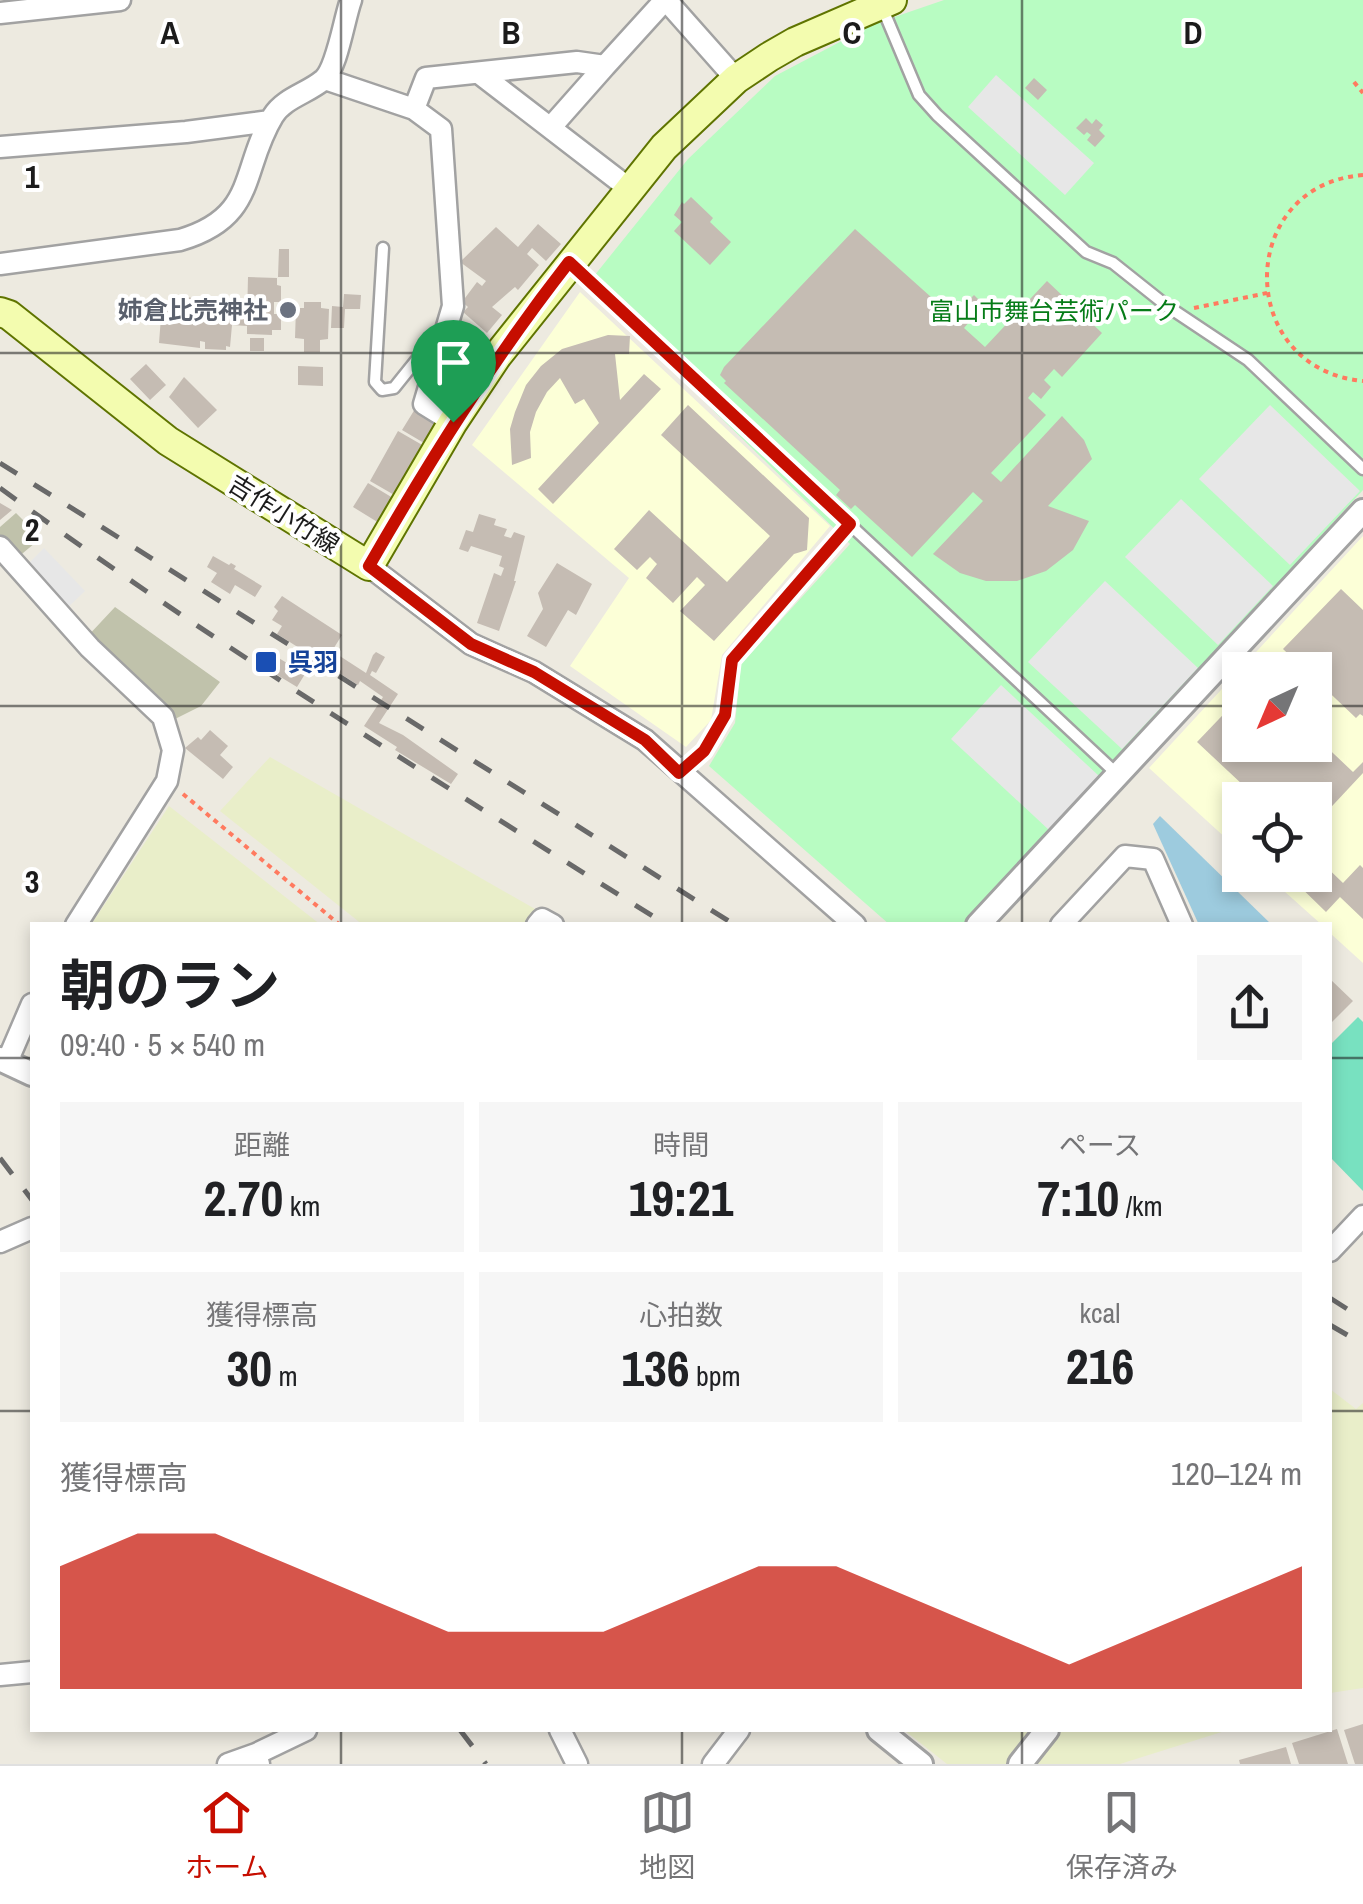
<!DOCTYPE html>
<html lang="ja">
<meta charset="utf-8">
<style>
:root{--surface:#fff;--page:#f6f6f6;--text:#202124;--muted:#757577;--line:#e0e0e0;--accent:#c60e00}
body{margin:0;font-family:"Archivo Narrow","Noto Sans JP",sans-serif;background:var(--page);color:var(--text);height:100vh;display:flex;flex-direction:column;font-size:38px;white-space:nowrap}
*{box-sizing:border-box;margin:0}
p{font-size:32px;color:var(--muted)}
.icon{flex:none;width:55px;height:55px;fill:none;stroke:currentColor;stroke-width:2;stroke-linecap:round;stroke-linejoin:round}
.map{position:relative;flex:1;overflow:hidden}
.sheet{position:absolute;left:30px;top:922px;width:1302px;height:810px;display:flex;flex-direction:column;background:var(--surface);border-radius:0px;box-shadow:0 5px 15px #0003}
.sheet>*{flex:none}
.needle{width:65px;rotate:224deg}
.buttons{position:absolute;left:1222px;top:652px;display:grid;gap:20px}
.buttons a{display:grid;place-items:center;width:110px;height:110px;border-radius:0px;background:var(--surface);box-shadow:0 5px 15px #0003;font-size:50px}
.pin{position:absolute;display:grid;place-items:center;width:85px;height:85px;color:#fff;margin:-102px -42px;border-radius:50% 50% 50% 0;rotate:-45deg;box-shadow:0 0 10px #0007}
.pin .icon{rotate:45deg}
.round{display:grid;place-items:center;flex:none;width:105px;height:105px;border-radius:0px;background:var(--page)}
.head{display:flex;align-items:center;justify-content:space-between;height:170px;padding:0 30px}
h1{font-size:55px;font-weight:700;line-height:75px}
.metrics{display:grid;grid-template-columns:repeat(3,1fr);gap:15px;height:170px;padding:10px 30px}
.metrics div{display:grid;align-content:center;border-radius:0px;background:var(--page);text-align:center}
.metrics b{font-size:50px;font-weight:700}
.metrics small{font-size:28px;font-weight:400}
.metrics p{font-size:28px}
.chart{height:280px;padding:20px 30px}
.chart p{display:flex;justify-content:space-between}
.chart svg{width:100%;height:180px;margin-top:10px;fill:var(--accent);opacity:.7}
.dock{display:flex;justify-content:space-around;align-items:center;height:140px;border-top:2px solid var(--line);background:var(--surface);font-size:28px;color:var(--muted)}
.dock a{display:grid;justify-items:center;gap:5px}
.dock .selected{color:var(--accent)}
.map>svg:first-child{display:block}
.education{fill:#fcffd7;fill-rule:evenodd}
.construction{fill:#c0c2ab}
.farmland{fill:#e9eec9}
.park{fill:#b8fcc2}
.pitch{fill:#78e1c0}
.parking{fill:#e7e7e7}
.water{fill:#9dcbde}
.building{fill:#c5bcb3}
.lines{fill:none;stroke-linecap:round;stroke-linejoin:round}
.service-casing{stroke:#a2a2a2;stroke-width:15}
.minor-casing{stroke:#a2a2a2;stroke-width:25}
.tertiary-casing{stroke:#a2a2a2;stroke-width:28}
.secondary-casing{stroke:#5f7400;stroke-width:32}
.path{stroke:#ff7a5f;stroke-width:4;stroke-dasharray:5 5;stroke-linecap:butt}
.service{stroke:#fff;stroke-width:10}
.minor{stroke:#fff;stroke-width:20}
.tertiary{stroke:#fff;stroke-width:22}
.secondary{stroke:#f3fcaf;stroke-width:28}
.rail{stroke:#696969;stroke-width:5;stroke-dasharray:20 20;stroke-linecap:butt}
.route-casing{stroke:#fff;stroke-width:20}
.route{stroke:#c60e00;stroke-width:12}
.grid{fill:none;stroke:#1b1b1b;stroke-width:2.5;stroke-opacity:0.55}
.worship-dot{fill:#6b7280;stroke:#fff;stroke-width:4}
.transit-dot{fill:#1a4fb4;stroke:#fff;stroke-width:4}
.labels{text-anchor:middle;stroke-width:8;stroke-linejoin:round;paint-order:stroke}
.worship-label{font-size:25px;font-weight:bold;fill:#5b616d;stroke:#fff;text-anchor:end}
.park-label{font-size:25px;fill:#067c18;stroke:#fff}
.street-label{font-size:25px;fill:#1b1b1b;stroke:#fff}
.transit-label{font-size:25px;font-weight:bold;fill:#164399;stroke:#fff;text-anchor:start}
.grid-label{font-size:32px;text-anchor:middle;font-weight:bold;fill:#1b1b1b;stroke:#fff;stroke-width:8;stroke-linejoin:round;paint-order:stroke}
</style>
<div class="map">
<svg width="1363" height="1764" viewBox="0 0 1363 1764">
<rect width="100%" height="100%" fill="#edeae0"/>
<!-- education -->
<path class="education" d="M580 292 830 526 722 655 711 720 686 747 570 666 629 578 472 445Z
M1363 536V963L1330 933V925H1322L1266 875H1315V800H1240V851L1149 768ZM1240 670H1315V745H1240Z"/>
<!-- construction -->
<path class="construction" d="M16 513 41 538 17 558 0 537V527Z
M115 607 220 682 201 706 175 719 86 638Z"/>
<!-- farmland -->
<path class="farmland" d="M270 757 451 861 563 925H363L220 811Z
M169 806 321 925H91Z
M1330 1389 1356 1409 1363 1403V1688L1330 1693Z
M904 1730H1228L1120 1764H947Z"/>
<!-- park -->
<path class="park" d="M944 0H1363V490L965 925H890L709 766 735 723 741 664 850 544 586 286 688 159 775 76 874 24Z"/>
<!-- pitch -->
<path class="pitch" d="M1358 1017 1363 1022V1191L1330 1157V1045Z"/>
<!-- parking -->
<path class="parking" d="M996 75 1094 163 1065 195 968 107Z
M1270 405 1360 491 1290 565 1199 479Z
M1181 499 1273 586 1218 645 1125 557Z
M44 548 85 591 63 612 24 568Z
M1105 581 1198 668 1122 749 1028 662Z
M1001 685 1099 776 1049 830 951 739Z"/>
<!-- water -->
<path class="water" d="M1160 816 1272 925H1199L1153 824Z"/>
<!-- building -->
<path class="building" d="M1034 78 1047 90 1038 100 1025 88Z
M1086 118 1092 124 1096 119 1103 125 1099 130 1105 136 1095 147 1087 140 1091 135 1087 132 1084 135 1076 128Z
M691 197 713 218 710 222 731 242 710 265 674 231 682 222 674 215 682 202 684 204Z
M538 224 561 244 546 261 532 248 527 254 539 265 518 290 515 287 492 307 502 315 487 333 463 312 468 307 460 300V289H464L465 298 477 282 482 286 486 281 460 262 496 227 518 247Z
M855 229 950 314 956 308 958 311 974 295 982 303 968 319 970 321 964 328 985 347 1047 281 1102 333 1062 377 1054 369 1044 380 1051 387 1041 399 1033 392 1028 398 1046 415 991 473 1001 482 1062 416 1084 440 1092 459 1048 506 1089 521 1073 550 1046 571 1017 581H986L960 573 933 554 983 501 973 492 912 557 855 505 851 509 836 495 840 490 724 383 726 381 720 375 724 367Z
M279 249H289V277H278Z
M248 277 277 278V285L281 286V302H274V314H281V330H272V335L247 334V326L232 325 230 347 226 346V350L205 349V342L200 341V348L159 343 162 304 184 303 185 297 204 299 203 307 233 308V316L247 318Z
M344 294 361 295 360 309H345L344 328H331L332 306 343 307Z
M304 302H321V308L329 309 328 339 320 340V352H304V339L295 338 296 308H304Z
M158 304 161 319 148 321 146 305Z
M461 328 476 336 457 372 442 365Z
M608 335 630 336 629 354H615L620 400 644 374 661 389 553 504 538 489 599 423 584 399 575 404 560 378 547 392 536 412 530 432 531 458 512 465 510 429 515 412 526 385 541 366 562 349Z
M250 338H264V351H250Z
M146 364 166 385 150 400 130 379Z
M298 366 323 367V386L298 385Z
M184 377 217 410 198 428 169 397Z
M439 381 458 393 450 407 439 400Z
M688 405 809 518 807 550 794 554 714 641 680 611 705 585 697 577 673 603 646 578 657 564 650 557 637 570 614 549 649 510 727 582 770 536 661 435Z
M415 409 437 422 424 443 402 430Z
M398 431 424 446 396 496 370 481Z
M368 483 393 498 379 523 353 507Z
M0 503 12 510 0 520Z
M479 514 496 519 494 525 507 529 504 536 511 538 514 532 525 536 514 581H516L499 631 477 623 494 573 501 576 504 568 499 566 502 556 471 546 468 552 459 549 466 530 473 532Z
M213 556 229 565 231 563 236 566 234 569 262 586 255 597 235 585 230 594 211 582 217 573 207 567Z
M557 563 592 584 576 615 568 610 546 647 527 636 543 609 538 593Z
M1341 589 1363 610V716L1360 714 1356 718 1315 679V670H1305L1283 649Z
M282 596 342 635 332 651 366 673 373 655 376 652 385 657 376 673 372 671 370 675 398 694 379 723 403 735 458 774 451 784 395 750 397 747 364 726 383 697 360 681 358 685 277 634 282 626 272 620 278 611 274 607Z
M277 657 305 674 297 687 269 670Z
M1240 697V745H1315V736L1353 772 1363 762V773L1320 819 1315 814V800H1259L1197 742Z
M210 730 228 746 220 755 233 767 223 779 185 748 198 737 201 740Z
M1240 814V846L1224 830Z
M1315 856 1343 883 1360 865 1363 868V919L1340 897 1326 912 1288 875H1315Z
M1330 979 1353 1001 1330 1024Z
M1363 1724V1764H1355L1344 1730Z
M1337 1729 1348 1764H1299L1292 1743Z
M1286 1747 1291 1764H1240L1239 1760Z"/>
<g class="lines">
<defs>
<path id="service" d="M882 7 919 95 937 115 1086 252 1113 263 1167 306 1248 360 1363 469
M383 248 375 382 382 390 394 388 439 332
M573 266 1116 773
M680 772 703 751 725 715 732 660 850 524"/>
<path id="minor" d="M666 0 736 79
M0 13 120 0
M479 73 631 190
M325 79 414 109 441 129 453 306 424 404 453 422
M414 109 426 78 577 62 605 66 665 0
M551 127 605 66
M0 147 186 132 270 121
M0 264 180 240C258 217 240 170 273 116 284 98 308 93 323 80 337 69 344 19 351 0
M0 547 90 648 163 717 173 750 167 781 76 925
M369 566 471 644 534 672 645 740 855 925
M537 925 542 919 553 925
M1061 925 1125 856 1153 859 1182 925
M7 1062 32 1004
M0 1242 32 1228
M1330 1251 1363 1216
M0 1675 32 1672
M560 1730 577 1764
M256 1754 306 1730
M228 1764 256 1754 259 1764
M713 1764 739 1730"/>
<path id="tertiary" d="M978 925 1363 511
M0 1059 32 1074
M879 1730 921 1764
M1020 1764 1047 1730"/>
<path id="secondary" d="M0 312 9 315 168 441 369 566 453 422 497 356 664 147 736 79 769 57 795 42 892 0"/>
</defs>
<!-- service casing -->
<use href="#service" class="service-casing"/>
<!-- minor casing -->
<use href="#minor" class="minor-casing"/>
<!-- tertiary casing -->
<use href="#tertiary" class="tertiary-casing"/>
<!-- secondary casing -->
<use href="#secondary" class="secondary-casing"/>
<!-- path -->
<path class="path" d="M1354 82 1363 93
M1363 175C1235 185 1235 369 1363 381
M1194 308 1267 293
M183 794 340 925"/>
<!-- service -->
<use href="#service" class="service"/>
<!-- minor -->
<use href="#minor" class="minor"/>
<!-- tertiary -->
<use href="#tertiary" class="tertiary"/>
<!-- secondary -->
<use href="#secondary" class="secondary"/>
<!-- rail -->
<path class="rail" d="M0 463 735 925
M0 488C215 645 442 784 667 925
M0 1158 32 1200
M1330 1298 1363 1319
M1330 1325 1363 1344
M460 1730 486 1764"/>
</g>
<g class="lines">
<defs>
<path id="route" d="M569 262 850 524 732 660 725 715 704 751 679 773 645 740 534 672 471 644 369 566C430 460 493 359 569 262Z"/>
</defs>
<!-- route casing -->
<use href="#route" class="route-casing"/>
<!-- route -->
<use href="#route" class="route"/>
</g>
<!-- grid -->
<path class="grid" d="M341 0V925M682 0V925M1022 0V925M0 353H1363M0 706H1240M1315 706H1363M0 1058H32M1330 1058H1363M0 1411H32M1330 1411H1363M341 1730V1764M682 1730V1764M1022 1730V1764"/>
<!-- markers -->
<circle class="worship-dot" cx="288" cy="310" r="10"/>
<rect class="transit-dot" x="254" y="650" width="24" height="24" rx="5"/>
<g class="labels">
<!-- worship labels -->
<g class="worship-label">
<text x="268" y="319">姉倉比売神社</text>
</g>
<!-- park labels -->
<g class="park-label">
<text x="1054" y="320">富山市舞台芸術パーク</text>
</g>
<!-- street labels -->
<g class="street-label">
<text transform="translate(284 514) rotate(32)" y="9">吉作小竹線</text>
</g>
<!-- transit labels -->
<g class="transit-label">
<text x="288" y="671">呉羽</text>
</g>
</g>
<g class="grid-label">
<text x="170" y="44">A</text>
<text x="511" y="44">B</text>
<text x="852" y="44">C</text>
<text x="1193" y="44">D</text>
<text x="32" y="188">1</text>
<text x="32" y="541">2</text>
<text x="32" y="893">3</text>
</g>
</svg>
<div class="buttons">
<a><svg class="needle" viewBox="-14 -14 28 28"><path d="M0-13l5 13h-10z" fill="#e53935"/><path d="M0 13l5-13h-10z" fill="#757577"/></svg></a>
<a><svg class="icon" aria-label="locate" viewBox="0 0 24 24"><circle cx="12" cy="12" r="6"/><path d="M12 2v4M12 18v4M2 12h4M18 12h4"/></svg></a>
</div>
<div class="pin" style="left:453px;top:422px;background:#1e9e55"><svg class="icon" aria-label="arrive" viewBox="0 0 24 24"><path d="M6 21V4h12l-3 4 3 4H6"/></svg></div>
<section class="sheet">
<div class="head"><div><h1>朝のラン</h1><p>09:40 · 5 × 540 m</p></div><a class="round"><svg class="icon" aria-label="share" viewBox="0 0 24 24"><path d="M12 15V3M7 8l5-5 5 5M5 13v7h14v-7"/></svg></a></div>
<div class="metrics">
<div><p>距離</p><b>2.70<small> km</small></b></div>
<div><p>時間</p><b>19:21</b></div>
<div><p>ペース</p><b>7:10<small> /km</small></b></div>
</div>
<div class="metrics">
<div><p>獲得標高</p><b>30<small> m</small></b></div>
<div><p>心拍数</p><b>136<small> bpm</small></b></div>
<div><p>kcal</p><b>216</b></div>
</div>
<div class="chart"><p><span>獲得標高</span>120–124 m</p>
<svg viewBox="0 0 160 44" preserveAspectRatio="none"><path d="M0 44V14L10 6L20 6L30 14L40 22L50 30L60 30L70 30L80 22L90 14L100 14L110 22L120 30L130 38L140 30L150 22L160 14V44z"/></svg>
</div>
</section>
</div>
<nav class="dock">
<a class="selected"><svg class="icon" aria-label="home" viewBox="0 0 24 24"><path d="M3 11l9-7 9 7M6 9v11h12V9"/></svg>ホーム</a>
<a><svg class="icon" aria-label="map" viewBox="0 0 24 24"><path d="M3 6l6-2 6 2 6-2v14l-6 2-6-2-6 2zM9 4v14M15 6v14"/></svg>地図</a>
<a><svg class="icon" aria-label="saved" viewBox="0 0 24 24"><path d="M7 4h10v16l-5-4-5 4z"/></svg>保存済み</a>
</nav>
